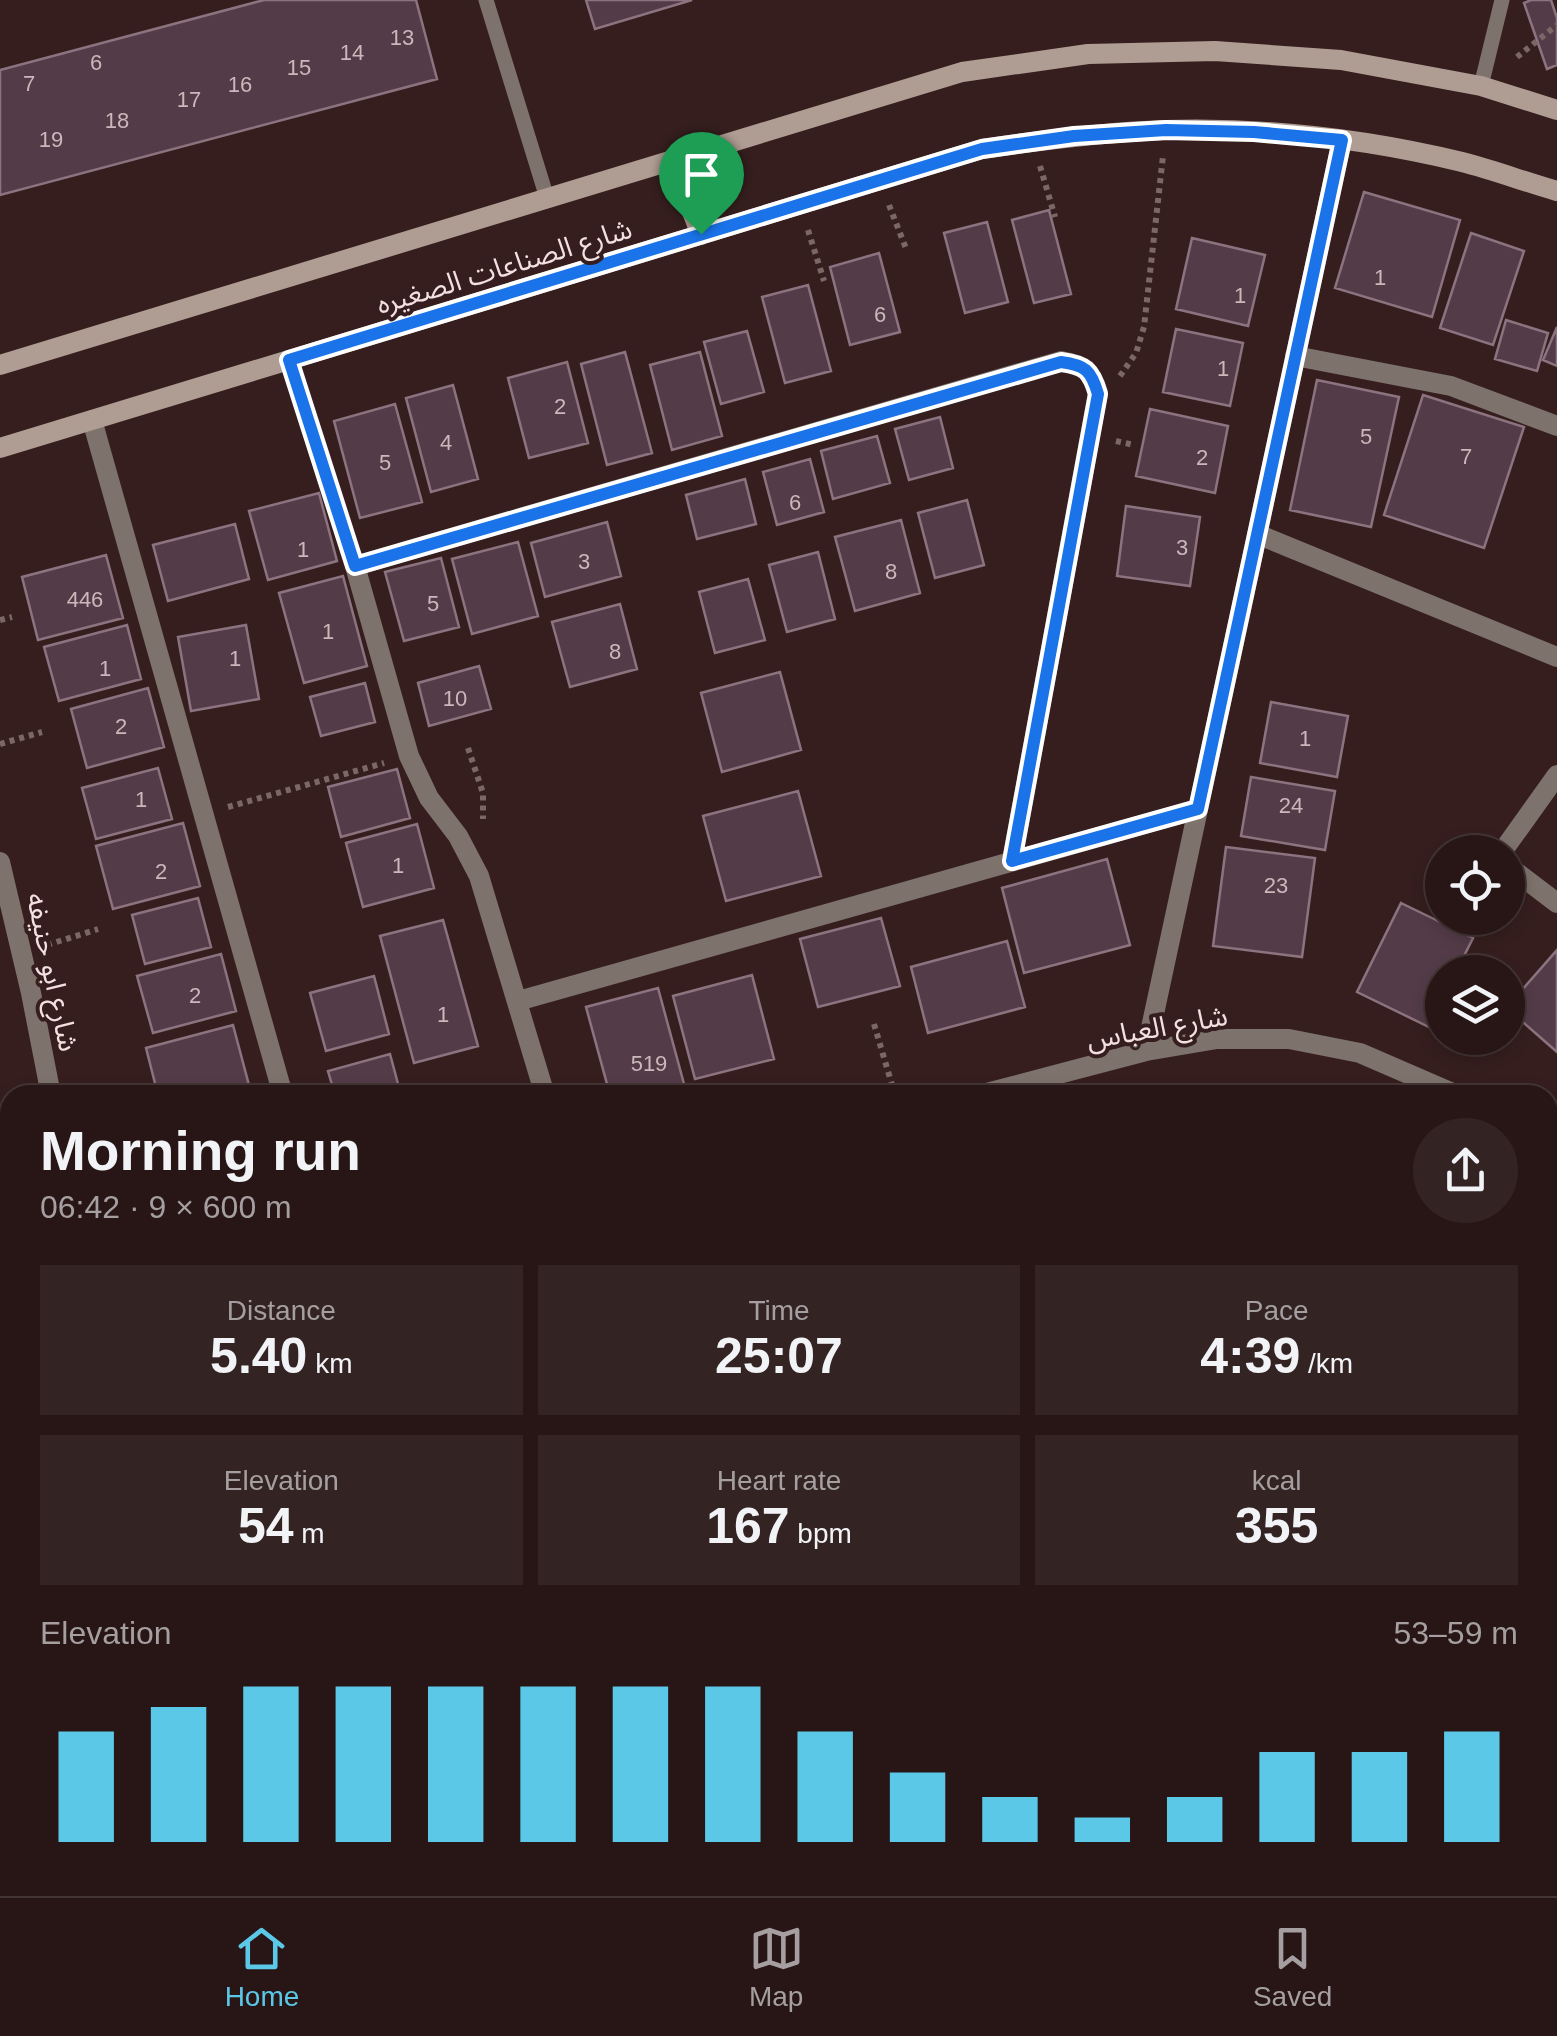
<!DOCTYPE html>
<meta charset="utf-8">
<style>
:root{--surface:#281616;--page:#342323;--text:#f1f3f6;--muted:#a59fa1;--line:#443535;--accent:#5bc8e7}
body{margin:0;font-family:Helvetica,"Noto Sans Arabic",sans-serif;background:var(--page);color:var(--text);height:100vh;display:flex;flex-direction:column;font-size:38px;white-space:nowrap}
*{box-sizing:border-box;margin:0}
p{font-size:32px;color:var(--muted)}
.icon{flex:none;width:55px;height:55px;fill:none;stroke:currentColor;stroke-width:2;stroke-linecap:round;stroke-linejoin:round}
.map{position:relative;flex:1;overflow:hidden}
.details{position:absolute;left:0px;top:1085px;width:1558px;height:812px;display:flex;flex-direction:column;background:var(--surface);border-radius:30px 30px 0 0;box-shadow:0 5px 15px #0003,0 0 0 2px var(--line)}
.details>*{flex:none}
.controls{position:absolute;left:1425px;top:835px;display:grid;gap:20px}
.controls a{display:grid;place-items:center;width:100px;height:100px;border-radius:50%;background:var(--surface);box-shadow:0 5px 15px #0003,0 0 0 2px var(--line);font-size:50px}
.pin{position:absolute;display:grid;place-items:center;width:85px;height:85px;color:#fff;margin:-102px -42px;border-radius:50% 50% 50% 0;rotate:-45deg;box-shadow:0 0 10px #0007}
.pin .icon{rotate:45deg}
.round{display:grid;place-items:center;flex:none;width:105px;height:105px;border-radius:52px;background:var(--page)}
.headline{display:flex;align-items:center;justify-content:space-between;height:170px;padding:0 40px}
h1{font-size:55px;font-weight:600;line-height:75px}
.figures{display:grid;grid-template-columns:repeat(3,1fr);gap:15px;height:170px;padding:10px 40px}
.figures div{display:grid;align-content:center;border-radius:0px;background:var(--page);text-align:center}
.figures b{font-size:50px;font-weight:600}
.figures small{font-size:28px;font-weight:400}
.figures p{font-size:28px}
.chart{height:280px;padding:20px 40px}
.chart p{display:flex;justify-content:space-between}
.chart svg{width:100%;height:180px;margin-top:10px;stroke:var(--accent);stroke-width:6}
.menu{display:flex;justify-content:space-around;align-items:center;height:140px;border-top:2px solid var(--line);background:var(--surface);font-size:28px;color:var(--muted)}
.menu a{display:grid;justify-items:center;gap:5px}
.menu .current{color:var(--accent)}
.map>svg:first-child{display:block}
.building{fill:#533c48;stroke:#8d737f;stroke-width:2.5}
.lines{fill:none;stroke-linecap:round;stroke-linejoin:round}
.path{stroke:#7c6767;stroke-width:6;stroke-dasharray:5 5;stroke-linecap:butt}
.lane{stroke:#7d726c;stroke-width:15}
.street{stroke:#7d726c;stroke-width:20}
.secondary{stroke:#af9d93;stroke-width:20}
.route-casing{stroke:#fff;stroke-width:20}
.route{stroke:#1a73e8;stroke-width:12}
.labels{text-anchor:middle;stroke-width:8;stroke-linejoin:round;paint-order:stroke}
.number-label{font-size:22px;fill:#cab8ba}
.street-label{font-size:28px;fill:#f2e1e0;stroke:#361e1e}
</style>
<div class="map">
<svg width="1557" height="1896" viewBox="0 0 1557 1896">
<rect width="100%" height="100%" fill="#361e1e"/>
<!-- building -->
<path class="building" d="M264 0H416L437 79 0 195V70Z
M586 0H692L595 29Z
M1531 0H1551L1557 18V65L1547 69 1524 3Z
M1364 192 1460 220 1432 317 1335 288Z
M1049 210 1071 294 1034 303 1012 220Z
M987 222 1008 302 965 313 944 233Z
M1471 233 1524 251 1493 345 1440 328Z
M1192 238 1265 255 1248 326 1176 309Z
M879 253 900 332 850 345 830 267Z
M808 285 831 371 785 383 762 297Z
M1506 320 1548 333 1537 371 1495 359Z
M1557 327V366L1543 360Z
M1176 329 1243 343 1230 406 1163 392Z
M747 331 764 392 721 404 704 342Z
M625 352 652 453 607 465 581 364Z
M700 352 722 436 672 450 650 365Z
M567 362 588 443 529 458 508 378Z
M1317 380 1399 397 1371 527 1290 510Z
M453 385 478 479 431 492 406 398Z
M1423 395 1524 427 1484 548 1384 515Z
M395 404 422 502 360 518 334 421Z
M1150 409 1228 426 1215 493 1136 476Z
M940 417 953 468 909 480 895 429Z
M877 436 890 483 833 499 821 451Z
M810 459 824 512 777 525 763 472Z
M745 479 756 524 697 539 686 495Z
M319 493 337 561 268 580 249 511Z
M967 500 984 565 935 578 918 513Z
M1126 506 1200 517 1190 586 1117 576Z
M901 520 920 593 855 611 835 537Z
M607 522 621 576 545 597 531 543Z
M235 524 249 579 168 601 153 545Z
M518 542 538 616 472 634 452 559Z
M818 552 835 619 787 632 769 565Z
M106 555 123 618 38 640 22 577Z
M441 558 459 627 404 641 385 572Z
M343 576 367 666 304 683 279 593Z
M748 579 765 640 715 653 699 592Z
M620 604 637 669 570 687 552 622Z
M127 625 141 679 59 701 44 647Z
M246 625 259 699 191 711 178 637Z
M479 666 491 709 429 726 418 683Z
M780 672 801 750 722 772 701 693Z
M365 683 375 722 321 736 310 697Z
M148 688 164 747 87 768 71 709Z
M1271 702 1348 716 1337 777 1260 763Z
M158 768 172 819 96 839 82 788Z
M397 769 410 818 341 837 328 787Z
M1251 777 1335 791 1325 850 1241 836Z
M798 791 821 876 726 901 703 816Z
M183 823 200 886 113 909 96 846Z
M417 824 434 888 363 907 346 843Z
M1226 847 1315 858 1302 957 1213 946Z
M1107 859 1130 945 1024 973 1002 888Z
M198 898 211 947 145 964 132 915Z
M1401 903 1473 938 1456 972H1442V1000L1429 1027 1357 992Z
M881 918 900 986 818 1007 800 939Z
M443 920 478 1046 414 1063 380 936Z
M1007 941 1025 1007 928 1033 911 967Z
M1557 950V1052L1508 1009V1006Z
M221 954 236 1011 153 1033 137 976Z
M752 975 774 1059 695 1079 673 996Z
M374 976 389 1034 326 1051 310 993Z
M658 988 687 1095H610L586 1007Z
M233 1025 250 1089 229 1095H158L146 1048Z
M390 1054 401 1095H335L328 1071Z
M10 1405V1449L0 1450V1406Z
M10 1468V1520L0 1521V1469Z
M0 1538H10V1575H0Z
M0 1597H10V1644H0Z
M10 1651V1707H0V1652Z
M10 1717V1766H0V1718Z
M10 1775V1833H1L0 1776Z
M548 1888H575L577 1896H513Z
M583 1888H645L648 1896H586Z
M786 1888H851L853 1896H788Z
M882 1888H947L948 1889 919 1896H884Z
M1052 1888H1090L1083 1896H1061Z"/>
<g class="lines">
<!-- path -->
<path class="path" d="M1517 57 1557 25
M1040 166 1055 217
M889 205 907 251
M808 230 824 281
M1120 376 1136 353 1144 327 1163 156
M297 386 347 541
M1116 441 1134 445
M0 620 12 617
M0 744 42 732
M468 748 483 793V819
M228 807 384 763
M47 945 98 929
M874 1024 895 1095
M0 1309 10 1308
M109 1888 110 1896
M1029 1888 1037 1896"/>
<!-- lane -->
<path class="lane" d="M486 0 547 198
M1481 86 1502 0"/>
<!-- street -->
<path class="street" d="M1295 356 1451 386 1557 426
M92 420 283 1095
M1257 534 1557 657
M1502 852 1557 775
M0 862 31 993 51 1095
M1508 866 1557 903
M518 1001 1198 809
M1146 1051 1342 140
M545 1095 479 876 458 836 429 798 409 756 355 566 1061 361C1085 365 1091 370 1098 393L1012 861
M979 1095 1146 1051 1217 1039H1289L1360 1053 1457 1095
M1548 1171 1557 1183
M0 1186 10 1184
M1548 1355 1557 1346
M0 1402 10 1400
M1548 1676 1557 1668
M747 1888 749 1896
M969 1888 971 1896
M179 1896 192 1894
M1286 1896 1296 1888"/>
<!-- secondary -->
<path class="secondary" d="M672 160 701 235
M0 365 962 72 1088 54 1215 51 1341 60 1481 86 1557 110
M0 448 982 149C1043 140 1103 132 1165 130 1263 127 1366 139 1462 162 1494 170 1525 182 1557 191"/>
</g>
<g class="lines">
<defs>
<path id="route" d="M1166 130 1254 132 1342 140 1198 809 1012 861 1098 394C1091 370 1085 365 1061 362L355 566 289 360 982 149 1074 136Z"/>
</defs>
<!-- route casing -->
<use href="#route" class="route-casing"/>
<!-- route -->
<use href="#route" class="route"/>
</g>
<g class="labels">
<!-- number labels -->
<g class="number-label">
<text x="402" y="45">13</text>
<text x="352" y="60">14</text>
<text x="96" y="70">6</text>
<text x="299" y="75">15</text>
<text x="29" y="91">7</text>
<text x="240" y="92">16</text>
<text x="189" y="107">17</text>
<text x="117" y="128">18</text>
<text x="51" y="147">19</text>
<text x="1380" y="285">1</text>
<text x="1240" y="303">1</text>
<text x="880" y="322">6</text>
<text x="1223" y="376">1</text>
<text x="560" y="414">2</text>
<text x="1366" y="444">5</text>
<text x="446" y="450">4</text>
<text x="1466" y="464">7</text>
<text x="1202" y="465">2</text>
<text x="385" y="470">5</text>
<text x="795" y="510">6</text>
<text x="1182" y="555">3</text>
<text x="303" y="557">1</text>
<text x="584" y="569">3</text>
<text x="891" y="579">8</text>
<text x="85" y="607">446</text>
<text x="433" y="611">5</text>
<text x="328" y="639">1</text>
<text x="615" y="659">8</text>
<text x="235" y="666">1</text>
<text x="105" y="676">1</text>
<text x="455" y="706">10</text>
<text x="121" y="734">2</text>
<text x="1305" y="746">1</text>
<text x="141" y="807">1</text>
<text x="1291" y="813">24</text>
<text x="398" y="873">1</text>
<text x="161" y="879">2</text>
<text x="1276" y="893">23</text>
<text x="195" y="1003">2</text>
<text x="443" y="1022">1</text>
<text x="649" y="1071">519</text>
</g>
<!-- street labels -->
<g class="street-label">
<text transform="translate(504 266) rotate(-17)" y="10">شارع الصناعات الصغيره</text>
<text transform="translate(53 972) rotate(78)" y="10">شارع ابو حنيفه</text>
<text transform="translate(1157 1027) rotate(-10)" y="10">شارع العباس</text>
</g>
</g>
</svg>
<div class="controls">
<a><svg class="icon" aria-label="locate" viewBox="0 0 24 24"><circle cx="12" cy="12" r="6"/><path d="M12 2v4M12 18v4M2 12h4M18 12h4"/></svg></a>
<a><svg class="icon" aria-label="layers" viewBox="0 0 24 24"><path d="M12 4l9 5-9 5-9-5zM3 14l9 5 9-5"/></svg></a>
</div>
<div class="pin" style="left:701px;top:234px;background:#1e9e55"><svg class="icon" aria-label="arrive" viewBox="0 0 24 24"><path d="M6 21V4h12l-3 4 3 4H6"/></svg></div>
<section class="details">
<div class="headline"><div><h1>Morning run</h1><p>06:42 · 9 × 600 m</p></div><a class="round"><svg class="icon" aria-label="share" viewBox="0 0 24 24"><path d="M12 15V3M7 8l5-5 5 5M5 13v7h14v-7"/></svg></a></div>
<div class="figures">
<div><p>Distance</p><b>5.40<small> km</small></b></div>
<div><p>Time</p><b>25:07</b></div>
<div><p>Pace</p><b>4:39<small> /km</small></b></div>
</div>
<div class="figures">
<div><p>Elevation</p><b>54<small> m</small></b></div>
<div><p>Heart rate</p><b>167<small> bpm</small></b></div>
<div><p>kcal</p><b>355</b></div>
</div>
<div class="chart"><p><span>Elevation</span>53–59 m</p>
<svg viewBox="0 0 160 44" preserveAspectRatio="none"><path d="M5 44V17M15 44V11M25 44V6M35 44V6M45 44V6M55 44V6M65 44V6M75 44V6M85 44V17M95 44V27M105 44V33M115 44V38M125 44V33M135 44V22M145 44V22M155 44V17"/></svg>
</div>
</section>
</div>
<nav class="menu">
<a class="current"><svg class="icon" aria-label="home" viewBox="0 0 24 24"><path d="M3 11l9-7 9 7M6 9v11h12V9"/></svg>Home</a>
<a><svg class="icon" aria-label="map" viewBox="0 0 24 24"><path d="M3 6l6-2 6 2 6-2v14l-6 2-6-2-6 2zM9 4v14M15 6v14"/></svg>Map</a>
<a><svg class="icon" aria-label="saved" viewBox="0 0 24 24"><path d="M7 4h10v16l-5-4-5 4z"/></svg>Saved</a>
</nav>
